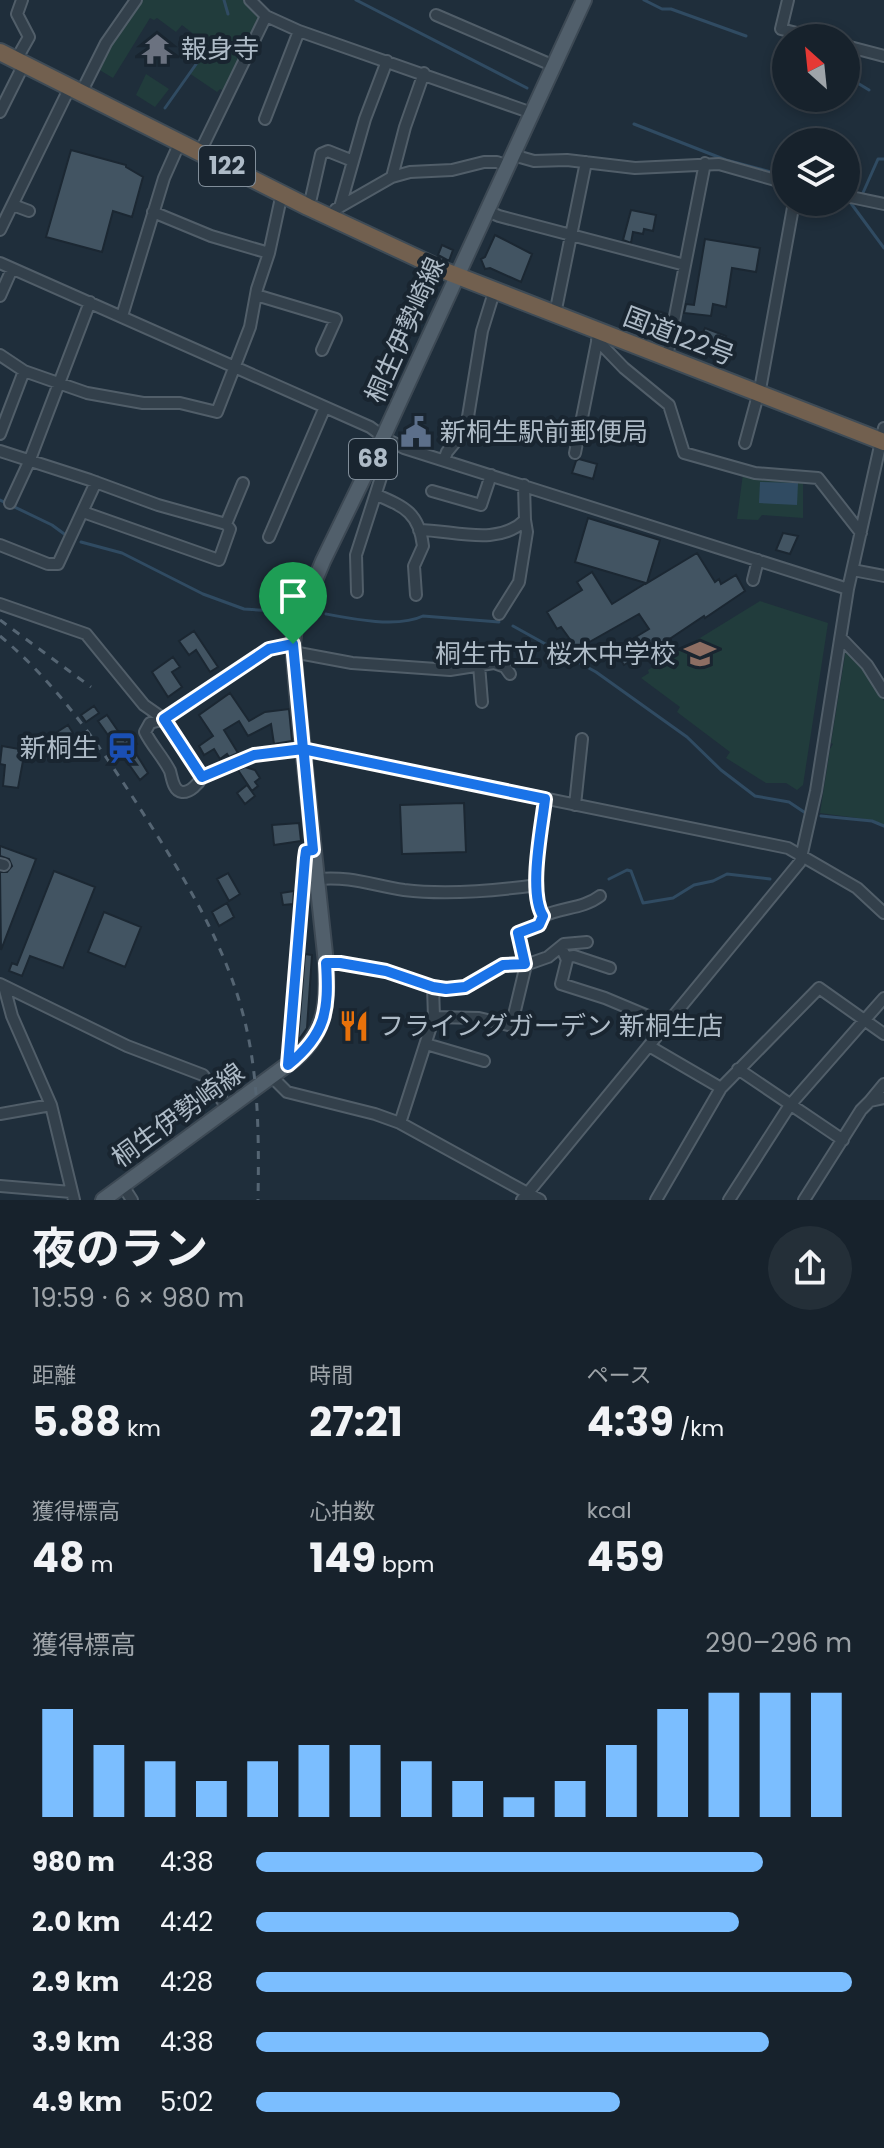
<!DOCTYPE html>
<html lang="ja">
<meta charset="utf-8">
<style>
:root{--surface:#17222c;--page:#242f38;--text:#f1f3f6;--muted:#9ea4a9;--line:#363f48;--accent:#7bbeff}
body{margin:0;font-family:Poppins,"Noto Sans JP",sans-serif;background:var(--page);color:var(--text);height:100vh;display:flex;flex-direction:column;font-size:30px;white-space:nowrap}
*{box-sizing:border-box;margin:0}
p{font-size:26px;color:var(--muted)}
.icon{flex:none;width:44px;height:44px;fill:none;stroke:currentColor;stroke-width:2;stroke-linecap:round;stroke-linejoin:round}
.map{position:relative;height:1200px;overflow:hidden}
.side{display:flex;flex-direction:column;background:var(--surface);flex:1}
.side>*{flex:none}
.needle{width:52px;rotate:333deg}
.fabs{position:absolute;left:772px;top:24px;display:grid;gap:16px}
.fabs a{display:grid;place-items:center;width:88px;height:88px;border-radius:50%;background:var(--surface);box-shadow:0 4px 12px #0003,0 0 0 2px var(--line);font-size:40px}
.pin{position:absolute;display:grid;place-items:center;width:68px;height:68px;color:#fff;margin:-82px -34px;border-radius:50% 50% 50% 0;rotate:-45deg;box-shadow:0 0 8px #0007}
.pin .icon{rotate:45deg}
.round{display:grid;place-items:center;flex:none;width:84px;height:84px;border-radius:42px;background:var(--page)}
.overview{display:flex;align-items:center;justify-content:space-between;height:136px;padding:0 32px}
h1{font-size:44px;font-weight:700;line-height:60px}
.stats{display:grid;grid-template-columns:repeat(3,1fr);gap:12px;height:136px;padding:8px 32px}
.stats div{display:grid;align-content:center}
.stats b{font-size:40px;font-weight:700}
.stats small{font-size:22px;font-weight:400}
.stats p{font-size:22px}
.chart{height:224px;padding:16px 32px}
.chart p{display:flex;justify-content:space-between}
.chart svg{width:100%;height:144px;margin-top:8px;stroke:var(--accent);stroke-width:6}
ul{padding:0 32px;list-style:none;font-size:26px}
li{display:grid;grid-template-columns:128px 96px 1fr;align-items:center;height:60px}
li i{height:20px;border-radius:10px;background:var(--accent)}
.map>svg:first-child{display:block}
.green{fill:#213c3c}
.water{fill:#304b62}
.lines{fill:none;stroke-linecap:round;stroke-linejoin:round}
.stream{stroke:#304b62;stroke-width:3}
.building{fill:#425462;stroke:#1b2732;stroke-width:2}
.minor-casing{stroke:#515e69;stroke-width:14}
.major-casing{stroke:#3d4954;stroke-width:18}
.highway-casing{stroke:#3e4b56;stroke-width:20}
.minor{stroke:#33404b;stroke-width:10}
.major{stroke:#515f6b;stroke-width:14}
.highway{stroke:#72604f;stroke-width:16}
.rail{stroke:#556573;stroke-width:3;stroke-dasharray:8 8;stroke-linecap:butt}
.route-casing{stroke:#fff;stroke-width:16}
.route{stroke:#1a73e8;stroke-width:10}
.labels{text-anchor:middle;stroke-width:8;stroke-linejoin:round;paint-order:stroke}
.shield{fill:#192530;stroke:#818e9a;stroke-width:2}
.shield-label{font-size:24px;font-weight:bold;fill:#aebbc7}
.poi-label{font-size:26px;fill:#aebbc7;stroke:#192530;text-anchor:start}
.street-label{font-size:26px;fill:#aebbc7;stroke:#192530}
</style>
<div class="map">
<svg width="884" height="1200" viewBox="0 0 884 1200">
<rect width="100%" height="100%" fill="#1f2e3b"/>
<!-- green -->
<path class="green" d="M141 0H243L260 17 226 92 220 89 217 92 189 73 209 46 182 25 176 32 157 18 154 20 150 18 113 78 98 69 110 46Z
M146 74 169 89 155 107 136 95Z
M743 474 803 479V518L762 515 758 520 737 519Z
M760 601 828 623 803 785 797 790 786 783H766L726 758 730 752 677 712 680 707 641 678 649 673 648 670Z
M846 649 864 668 884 701V825L872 820 820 813 830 749 833 744 831 743Z"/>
<!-- water -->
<path class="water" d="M760 482 798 483 797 505 759 503Z"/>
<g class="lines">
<!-- stream -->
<path class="stream" d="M224 0 228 14
M356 0 527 88
M644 0 662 9H671L746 36
M846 76 869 90
M165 108 209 46
M634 124 726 160 786 176
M862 195 878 159H884
M850 202 884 248
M0 500 52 525 67 536
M81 542 122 553 203 594 244 609 275 611
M326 614C352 619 398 628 423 616L499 622
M513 626 596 672 687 737 721 770 755 796 789 802 804 812
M821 816 872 821 884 826
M609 879 627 870 631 871 643 903 673 898 694 885 713 881 727 874 770 879"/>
</g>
<!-- building -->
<path class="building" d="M71 150 126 165V167L143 177 132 217 113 211 102 252 46 237Z
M631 210 656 215 653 231 644 229 643 234 633 232 631 243 623 240Z
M495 235 532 254 521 282 490 268 485 269 481 259 485 257Z
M705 239 760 248 756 272 732 268 726 307 713 304 711 316 684 313 686 304 694 305Z
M442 245 453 250 449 261 438 255Z
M658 311 667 314 662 343 644 337 648 326 652 328Z
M705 328 726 336 719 353 697 344Z
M579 459 597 464 593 479 572 473 576 461Z
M588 518 660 540 647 583 697 553 715 582 719 579 721 584 736 575 745 591 705 618 704 616 659 646 658 644 624 665 614 650 649 629 639 614 577 649 561 627 557 629 547 612 582 590 577 582 592 572 612 604 646 583 575 562Z
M783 533 798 536 790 554 776 550Z
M194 631 218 667 210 672 196 650 189 655 179 641Z
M173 657 180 667 172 672 182 687 168 697 152 672Z
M230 693 249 721 265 712 289 709 292 741 274 744 271 724 248 736 239 721 224 730 238 753 229 757 227 754 220 759 214 749 204 755 199 746 213 736 199 715Z
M94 706 99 713 86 722 81 715Z
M107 715 125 741 131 736 137 744 132 747 148 773 140 780 98 721Z
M68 725 73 733 57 744 51 736Z
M2 746 25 750 18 788 3 786 5 765 0 764Z
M245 767 255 770 260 778 255 782 258 786 252 791 238 770Z
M247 785 255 796 245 804 237 793Z
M464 803 466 852 402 854 400 805Z
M299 823 301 841 274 845 272 825Z
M0 846 36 859 1 950 0 872H7L12 866 9 859 0 856Z
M54 871 95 887 63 968 30 956 22 976 9 971 12 963 17 965Z
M228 873 240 894 229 901 217 879Z
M294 891 293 904 283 905 281 893Z
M227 903 234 917 219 926 212 912Z
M104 912 141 927 125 967 88 952Z
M305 954 312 955 307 1028 298 1041Z"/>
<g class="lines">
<defs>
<path id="minor" d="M250 0 266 16 299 31 532 113
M788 0 781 29 816 38
M436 15 554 66
M846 46 884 56
M16 60 29 37 17 14 22 0
M81 93 106 43 136 0
M0 112 24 64
M265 119 299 31
M200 152 266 16
M513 155 534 161 567 160 635 168 719 164 786 183
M392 177 405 127 424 73
M846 196 884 204
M311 198 321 154 328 151 353 161
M13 205 29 211
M340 207 365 119 387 61
M487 211 499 216 685 265
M153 212 211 236 269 253
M331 217 336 209 392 177 410 172 452 170 484 162H497L508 166
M0 230 70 87
M0 263 370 427 388 440 404 448 848 589
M256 295 336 319 322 350
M0 296 12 269
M555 314 586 162
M122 316 164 178 180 142
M597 340 624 368 669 405 684 453 755 473 818 478 861 533
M0 355 24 371 87 393 143 403H180L217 412 250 327 257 289 269 253 282 193
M667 357 705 163
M0 434 24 371
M745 443 761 384 794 202
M0 451 90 480 158 505 226 524
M575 453 598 337
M444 460 447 452 466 429 482 331 495 289
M432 491 481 505 491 475
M377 495C405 507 419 513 423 546L414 566 416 595
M10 503 29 462 90 302
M83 512 219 560 230 529 226 524 243 483
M419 530C453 530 498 547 525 520L524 485
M269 537 325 407
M0 545 48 564H58L96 482
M853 570 884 576
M753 580 758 560
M357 592 356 555 384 468 379 446
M0 604 86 634 144 705 164 719 269 649 293 644
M499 614 519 582 527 532 525 520
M841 638 867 665 884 692
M293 652 352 663 450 670 494 663 505 667 510 674
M479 665 482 702
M164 719 202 777C199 783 190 793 182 792 173 791 172 777 170 771 163 757 152 746 145 732L150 723Z
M202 777 254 755 296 749 313 751 788 848 857 888 884 913
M575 805 582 739
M0 864 4 865
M317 879C352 876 371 885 404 890 446 895 494 891 537 885
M543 916C562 907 583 909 600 896
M561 947 567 960 561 984 605 998 667 1024
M567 957 574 956 610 968
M326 963H340L386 971 433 987 453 989 470 985 503 965 531 963 548 957 564 944 587 942
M0 984 127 1046 203 1075 228 1108
M4 986 12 1016 51 1105 74 1200
M434 1017 479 1018 508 1025 512 1023 525 969 518 933 539 925 543 916C528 892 542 826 545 799
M426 1044 484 1061
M649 1046 721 1088
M288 1065 305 858 306 851 313 850
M738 1069 843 1140
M272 1077 287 1092 375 1114 400 1123 540 1200
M870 1101 884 1084
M0 1114 51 1105
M400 1123 434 1017 433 987
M0 1186 71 1192
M123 1186 132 1200
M522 1200 800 862 816 791 848 589 884 428
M656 1200 721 1088 819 988 884 1034
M729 1200 790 1105 884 998
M804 1200 861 1110 870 1101 884 1098"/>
<path id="major" d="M103 1200 295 1059C326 1032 328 1003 326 963L297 693 293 644 295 628 323 561 379 446 584 0"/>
<path id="highway" d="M0 52 308 207 445 271 884 442"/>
</defs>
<!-- minor casing -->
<use href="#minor" class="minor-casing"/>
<!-- major casing -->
<use href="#major" class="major-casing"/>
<!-- highway casing -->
<use href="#highway" class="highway-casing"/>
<!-- minor -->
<use href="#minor" class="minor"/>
<!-- major -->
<use href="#major" class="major"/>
<!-- highway -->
<use href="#highway" class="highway"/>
<!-- rail -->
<path class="rail" d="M0 620 91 687
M0 636C61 687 106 755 148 821 187 882 226 947 244 1018 259 1077 259 1139 258 1200"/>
</g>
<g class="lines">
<defs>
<path id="route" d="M293 644 303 749 304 755 313 850 306 851 305 858 288 1065C326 1034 329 1011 326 963H340L386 971 433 987 446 989 465 987 503 965 525 964 518 933 539 925 543 916C528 892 542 827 545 799L303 749 254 755 202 777 164 719 269 649 293 644"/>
</defs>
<!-- route casing -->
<use href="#route" class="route-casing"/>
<!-- route -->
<use href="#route" class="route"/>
</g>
<!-- icons -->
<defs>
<symbol id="temple-bare" viewBox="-9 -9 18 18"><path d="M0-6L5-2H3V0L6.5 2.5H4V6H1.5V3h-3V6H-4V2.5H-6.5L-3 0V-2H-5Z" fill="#6b7280" stroke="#192530" stroke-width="2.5" paint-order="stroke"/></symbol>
<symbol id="civic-bare" viewBox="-9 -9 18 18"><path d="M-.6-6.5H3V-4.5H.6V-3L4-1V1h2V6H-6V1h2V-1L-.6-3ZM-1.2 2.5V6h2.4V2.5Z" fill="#5c6f8a" stroke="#192530" stroke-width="2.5" paint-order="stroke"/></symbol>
<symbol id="school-bare" viewBox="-9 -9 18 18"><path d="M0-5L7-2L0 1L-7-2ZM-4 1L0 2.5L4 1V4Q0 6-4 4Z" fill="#8d6e63" stroke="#192530" stroke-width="2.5" paint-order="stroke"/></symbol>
<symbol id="station-bare" viewBox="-9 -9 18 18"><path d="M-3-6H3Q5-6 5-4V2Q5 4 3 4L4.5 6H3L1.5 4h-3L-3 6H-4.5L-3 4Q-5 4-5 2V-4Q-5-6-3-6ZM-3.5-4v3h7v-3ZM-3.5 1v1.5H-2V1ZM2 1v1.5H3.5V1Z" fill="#1a4fb4" stroke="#192530" stroke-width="2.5" paint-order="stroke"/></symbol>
<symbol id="restaurant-bare" viewBox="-9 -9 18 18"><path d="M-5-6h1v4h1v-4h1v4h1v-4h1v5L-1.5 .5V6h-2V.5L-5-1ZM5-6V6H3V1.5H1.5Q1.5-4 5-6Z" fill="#e8710a" stroke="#192530" stroke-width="2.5" paint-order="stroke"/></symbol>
</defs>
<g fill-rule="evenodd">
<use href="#temple-bare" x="135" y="27" width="44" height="44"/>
<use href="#civic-bare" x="394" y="410" width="44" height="44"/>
<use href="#school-bare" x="678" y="632" width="44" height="44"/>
<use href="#station-bare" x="100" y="726" width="44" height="44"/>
<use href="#restaurant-bare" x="332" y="1004" width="44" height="44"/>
</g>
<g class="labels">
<!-- shield labels -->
<g class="shield">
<rect x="199" y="146" width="56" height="40" rx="6"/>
<rect x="349" y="439" width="48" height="40" rx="6"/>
</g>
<g class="shield-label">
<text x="227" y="174">122</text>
<text x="373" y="467">68</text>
</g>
<!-- poi labels -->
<g class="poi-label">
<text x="181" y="58">報身寺</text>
<text x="440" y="441">新桐生駅前郵便局</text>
<text x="676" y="663" text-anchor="end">桐生市立 桜木中学校</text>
<text x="98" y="757" text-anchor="end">新桐生</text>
<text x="378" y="1035">フライングガーデン 新桐生店</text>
</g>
<!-- street labels -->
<g class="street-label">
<text transform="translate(405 330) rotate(-66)" y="9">桐生伊勢崎線</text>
<text transform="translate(679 336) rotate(21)" y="9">国道122号</text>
<text transform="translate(178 1115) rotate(-36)" y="9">桐生伊勢崎線</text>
</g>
</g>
</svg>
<div class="fabs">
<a><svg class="needle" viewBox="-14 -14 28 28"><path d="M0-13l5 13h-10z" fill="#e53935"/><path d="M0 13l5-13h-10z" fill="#9ea4a9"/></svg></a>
<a><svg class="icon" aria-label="layers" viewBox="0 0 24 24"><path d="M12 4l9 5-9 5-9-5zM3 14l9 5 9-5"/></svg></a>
</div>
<div class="pin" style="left:293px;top:644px;background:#1e9e55"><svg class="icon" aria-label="arrive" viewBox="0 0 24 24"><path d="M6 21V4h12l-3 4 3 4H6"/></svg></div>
</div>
<section class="side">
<div class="overview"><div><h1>夜のラン</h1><p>19:59 · 6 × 980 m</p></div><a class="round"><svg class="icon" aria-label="share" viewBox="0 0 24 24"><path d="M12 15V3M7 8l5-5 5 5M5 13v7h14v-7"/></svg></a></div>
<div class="stats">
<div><p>距離</p><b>5.88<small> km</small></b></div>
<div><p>時間</p><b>27:21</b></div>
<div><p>ペース</p><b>4:39<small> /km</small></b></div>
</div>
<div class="stats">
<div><p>獲得標高</p><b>48<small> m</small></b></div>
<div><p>心拍数</p><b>149<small> bpm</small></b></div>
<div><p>kcal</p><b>459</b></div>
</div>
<div class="chart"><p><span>獲得標高</span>290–296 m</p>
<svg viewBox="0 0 160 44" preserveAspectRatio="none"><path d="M5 44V11M15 44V22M25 44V27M35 44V33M45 44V27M55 44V22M65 44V22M75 44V27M85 44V33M95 44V38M105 44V33M115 44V22M125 44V11M135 44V6M145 44V6M155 44V6"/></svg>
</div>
<ul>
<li><b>980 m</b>4:38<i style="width:85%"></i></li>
<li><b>2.0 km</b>4:42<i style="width:81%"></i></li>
<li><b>2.9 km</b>4:28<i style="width:100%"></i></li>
<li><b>3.9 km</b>4:38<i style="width:86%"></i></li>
<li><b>4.9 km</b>5:02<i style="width:61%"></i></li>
</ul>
</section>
